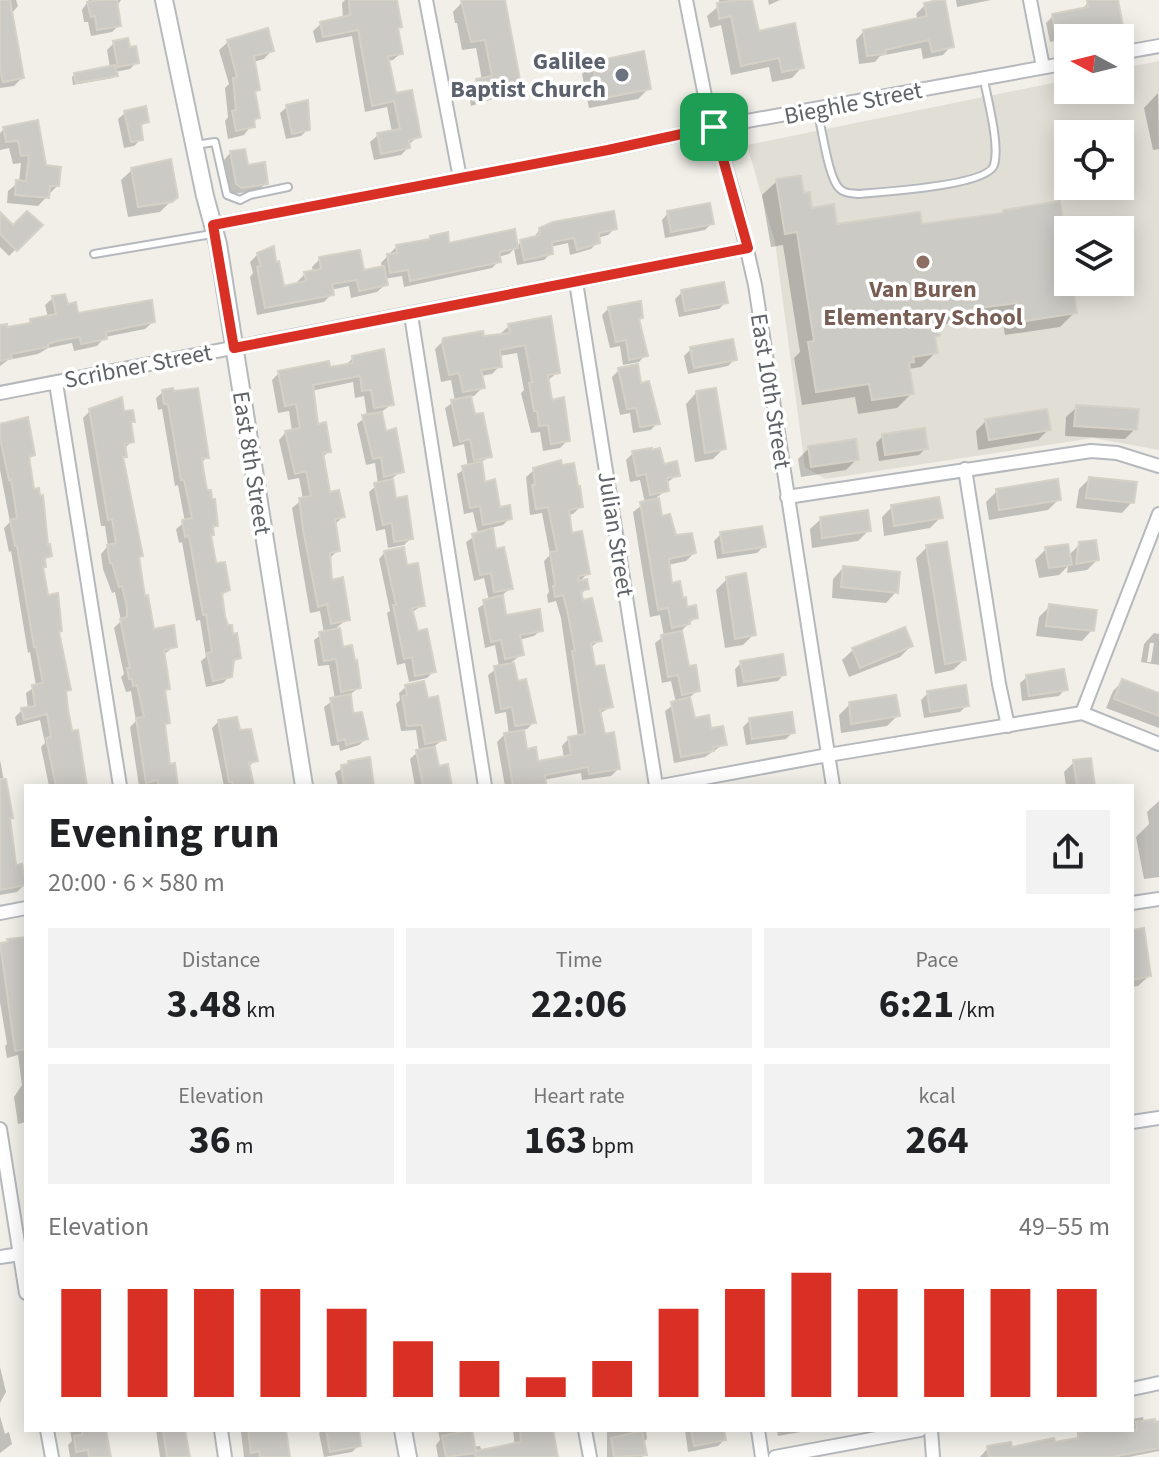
<!DOCTYPE html>
<meta charset="utf-8">
<style>
:root{--surface:#fff;--page:#f2f2f2;--text:#202124;--muted:#757577;--accent:#d93025}
body{margin:0;font-family:"Source Sans 3",sans-serif;background:var(--page);color:var(--text);height:100vh;display:flex;flex-direction:column;font-size:30px;white-space:nowrap}
*{box-sizing:border-box;margin:0}
p{font-size:26px;color:var(--muted)}
.icon{flex:none;width:44px;height:44px;fill:none;stroke:currentColor;stroke-width:2;stroke-linecap:round;stroke-linejoin:round}
.map{position:relative;flex:1;overflow:hidden}
.sheet{position:absolute;left:24px;top:784px;width:1110px;height:648px;display:flex;flex-direction:column;background:var(--surface);border-radius:0px;box-shadow:0 4px 20px #0003}
.sheet>*{flex:none}
.needle{width:52px;rotate:277deg}
.controls{position:absolute;left:1054px;top:24px;display:grid;gap:16px}
.controls a{display:grid;place-items:center;width:80px;height:80px;border-radius:0px;background:var(--surface);box-shadow:0 4px 20px #0003;font-size:40px}
.pin{position:absolute;display:grid;place-items:center;width:68px;height:68px;color:#fff;margin:-34px;border-radius:16px;box-shadow:0 4px 12px #0006}
.round{display:grid;place-items:center;flex:none;width:84px;height:84px;border-radius:0px;background:var(--page)}
.headline{display:flex;align-items:center;justify-content:space-between;height:136px;padding:0 24px}
h1{font-size:44px;font-weight:700;line-height:60px}
.stats{display:grid;grid-template-columns:repeat(3,1fr);gap:12px;height:136px;padding:8px 24px}
.stats div{display:grid;align-content:center;border-radius:0px;background:var(--page);text-align:center}
.stats b{font-size:40px;font-weight:700}
.stats small{font-size:22px;font-weight:400}
.stats p{font-size:22px}
.chart{height:224px;padding:16px 24px}
.chart p{display:flex;justify-content:space-between}
.chart svg{width:100%;height:144px;margin-top:8px;stroke:var(--accent);stroke-width:6}
.map>svg:first-child{display:block}
.education{fill:#e1ded6;fill-rule:evenodd}
.shadow{fill:#0003;fill-rule:evenodd}
.building{fill:#cccac5;stroke:#d6d1c6;stroke-width:2}
.lines{fill:none;stroke-linecap:round;stroke-linejoin:round}
.lane-casing{stroke:#b5b8bc;stroke-width:10}
.street-casing{stroke:#b5b8bc;stroke-width:16}
.secondary-casing{stroke:#b6babf;stroke-width:20}
.lane{stroke:#fff;stroke-width:6}
.street{stroke:#fff;stroke-width:12}
.secondary{stroke:#fff;stroke-width:16}
.route-casing{stroke:#fff;stroke-width:16}
.route{stroke:#d93025;stroke-width:10}
.worship-dot{fill:#6b7280;stroke:#fff;stroke-width:3}
.education-dot{fill:#8d6e63;stroke:#fff;stroke-width:3}
.labels{text-anchor:middle;stroke-width:7;stroke-linejoin:round;paint-order:stroke}
.worship-label{font-size:24px;font-weight:bold;fill:#5b616d;stroke:#fff;text-anchor:end}
.street-label{font-size:24px;fill:#5f6368;stroke:#fff}
.education-label{font-size:24px;font-weight:bold;fill:#785e54;stroke:#fff}
</style>
<div class="map">
<svg width="1159" height="1457" viewBox="0 0 1159 1457">
<rect width="100%" height="100%" fill="#f1efe8"/>
<!-- education -->
<path class="education" d="M1159 61V450L1093 438 825 479 805 467 775 242 747 145 1068 80V90H1120V69ZM1068 134H1120V186H1068ZM1068 230H1120V282H1068Z"/>
<!-- shadow -->
<path class="shadow" d="M0 0H16L18 6 11 14 22 78 14 86 0 88Z
M89 0H121L116 7 119 25 112 32 91 36 88 22H84L82 10Z
M345 0H392L400 26 396 30 401 53 393 60 387 61 395 95 419 136 408 145V148L401 155 374 160 370 142 378 135 392 132 387 107 365 112 352 36 316 43 313 31 321 24 343 19 342 3Z
M464 0H503L519 84 509 94 471 106 468 90 482 80 476 48 462 50 457 23H455L453 12Z
M719 0H750L758 33 802 67 792 78 772 82 769 67 731 75 721 25 710 28 707 16 720 5Z
M768 0H780L769 5Z
M956 0H991L957 7Z
M1103 0H1116L1121 26 1114 33 1087 38 1086 34 1050 42 1046 23 1053 16 1081 10 1088 3Z
M925 5 951 46 943 55 923 59 921 48 880 56 875 62 859 64 856 40 864 31 918 20 916 14Z
M228 42 272 50 264 59 253 62 258 89 254 93 258 117 244 135 228 139 225 121 228 117 225 88 229 84 219 50Z
M114 43 137 62 130 69 115 72 113 78 73 85 72 77 75 74 110 68 107 50Z
M593 64 649 88 638 99 589 108 582 74Z
M1158 93 1159 149 1153 150 1144 108Z
M287 107 308 129 301 136 286 139 280 113Z
M125 113 146 121 139 129 140 140 134 146 124 148 118 119Z
M37 122 44 167 57 186 38 206 7 203 8 191 19 182 21 163 13 164 9 148 0 150V133L4 129Z
M230 153 266 183 259 190 234 194 230 191 224 160Z
M132 170 176 196 160 212 128 217 121 180Z
M777 181 802 196 810 210 836 227 920 226 1000 215 1004 212 1068 268V282H1070L1075 312 1060 327 1005 335 1002 317 936 325 938 335 934 340 936 352 921 367 908 369 912 393 897 408 858 414 855 397 802 405 794 358 800 352 783 245 771 247 762 195Z
M668 213 712 223 705 230 665 238 662 220Z
M0 224 13 228 40 225 9 256 0 247Z
M615 228 608 235 597 238 598 242 591 249 570 255 568 243 550 247 551 253 544 260 517 265 514 249 509 254 498 257 499 261 492 268 404 287 402 276 384 279 386 284 377 292 351 298 349 286 331 290 332 294 324 302 257 315 250 277 253 273 250 262 258 254 275 265 283 288 298 285 297 282 305 274 313 272 312 267 320 259 363 272 382 268 381 263 396 247 428 241 431 238 447 245 516 247 521 242 533 239 540 229Z
M682 292 726 302 719 309 679 317 675 299Z
M53 298 77 315 153 322 145 329 105 337 97 346 74 351 72 343 48 348 38 354 8 360 0 366V330L26 326 31 321 48 317 45 305Z
M609 308 641 317 638 321 645 355 639 362 623 365 620 346 610 348 602 315Z
M509 326 558 372 547 381 551 402 568 440 560 448 543 451 540 432 531 433 521 393 524 390 517 353 499 356 500 366 492 374 480 376 483 387 474 396 469 397 473 417 490 456 480 463 484 484 498 510 510 518 503 525 491 528 494 551 511 588 501 596 505 618 541 630 534 636 519 640 522 654 512 662 516 683 534 722 527 729 522 730 525 751 536 763 564 758 562 746 569 738 578 737 561 618 556 601 548 603 547 595 549 592 544 561 550 555 542 513 530 515 526 477 534 470 580 507 573 514 568 515 571 536 588 573 578 583 586 589 580 595 599 641 590 648 593 669 611 707 599 714 604 736 618 769 611 776 582 780 581 773 543 780 541 786H505L497 742 504 735H509L506 712 495 714 488 675 499 667 495 645 485 648 478 608 489 601 484 578 474 581 466 542 478 534 473 512 464 514 457 474 468 467 464 444 453 447 445 408 455 401 451 380 441 382 435 349 444 340 500 334Z
M691 349 735 359 728 366 688 374 684 356Z
M353 358 392 404 380 413 384 433 402 471 391 479 394 500 411 538 404 545 388 548 385 529 376 531 369 492 378 484 375 463 366 465 357 424 367 416 364 396 355 398 353 382 311 391 316 426 329 451 322 458 328 494 343 517 335 524 338 550 330 558V582L348 619 337 627 341 650 359 688 349 695 352 716 366 739 359 745 340 751 339 745 331 746 324 707 335 699 329 665 318 666 314 640 324 633 320 611 310 613 292 508 303 499 299 478 288 480 279 440 286 432 292 431 289 411 278 413 272 380 279 373 345 366Z
M619 370 639 385 657 423 651 430 633 433 630 413 620 415 612 377Z
M163 392 207 457 201 463 205 492 216 525 209 536 215 566 228 590 220 597 223 617 239 657 231 665 230 676 223 683 206 687 201 661 206 657 200 620 196 621 182 542 179 543 176 529 185 522 178 485 175 486 162 409 158 410 156 398Z
M696 393 724 448 713 459 695 462 686 404Z
M1077 407 1135 429 1125 439 1065 436 1066 417Z
M90 411 123 413 132 421 129 424 132 441 124 449 125 456 121 460 141 555 137 559 152 632 175 646 163 655 168 689 163 693 168 722 164 727 169 766 176 786H139L130 727 136 721 131 691 126 692 121 677 124 674 114 628 121 621 120 616 115 592 112 593 103 569 101 554 108 546 105 526H101L83 418Z
M986 421 1049 429 1038 440 978 450 976 431Z
M4 422 33 454 28 460 50 555 43 561 41 569 69 689 64 694 66 709 85 786H49L41 747 45 743 40 720 17 726 15 717 22 710 28 709 26 693 36 686 30 652 28 653 11 551 9 552 4 528 10 522 0 470V423Z
M883 436 926 448 919 455 879 461 876 443Z
M809 448 857 459 846 470 801 477 798 459Z
M633 453 678 475 666 483 667 490 657 497 661 518 675 537 694 553 686 561 668 565 670 585 686 609 696 617 680 632 687 668 698 690 689 698 693 720 724 744 705 757 674 763 665 711 676 703 671 681 662 683 655 643 664 636 660 615 650 617 633 512 645 503 640 480 630 482 626 460Z
M1089 479 1132 502 1122 513 1076 508 1079 489Z
M997 491 1059 499 1048 510 989 520 986 502Z
M892 507 940 518 930 528 884 536 882 517Z
M821 519 869 530 858 541 812 548 810 529Z
M721 534 764 546 757 553 717 559 714 541Z
M1080 544 1097 560 1087 570 1067 573 1068 566 1059 575 1039 578 1035 560 1046 549 1068 556Z
M927 547 964 660 953 670 935 674 916 558Z
M385 552 406 568 423 605 411 613 416 634 434 671 427 678 409 682 405 663 397 665 387 613 390 611 379 559Z
M843 568 896 592 886 603 832 598 833 579Z
M727 579 754 634 743 645 725 648 716 590Z
M1049 607 1092 630 1082 641 1036 636 1039 617Z
M1154 633 1159 634V665L1141 662 1144 644ZM1150 643H1154L1151 662H1147Z
M911 646 900 657 849 677 842 660 853 650Z
M741 663 784 674 778 681 737 687 735 669Z
M1027 677 1065 689 1059 696 1022 701 1020 683Z
M1122 682 1159 696V728L1106 708 1113 691Z
M406 687 426 701 444 739 433 747 437 768 450 786H415L410 759 419 751 416 730 401 731 396 704 400 700 399 693Z
M928 693 967 705 960 712 924 718 921 700Z
M850 704 898 715 887 726 841 733 839 715Z
M750 720 793 732 786 739 746 745 743 727Z
M219 721 238 733 255 760 248 768 252 786H224L212 728Z
M0 760 11 817 8 820 14 867 24 885 17 892 0 895Z
M1074 762 1093 786H1066L1064 772Z
M349 763 372 786H338L335 773Z
M1159 801V877L1144 879 1136 837 1149 824 1147 812Z
M1132 932 1149 976 1138 986 1132 987Z
M26 936V1122L18 1124 14 1097 22 1085 18 1055 7 1058 5 1046 7 1044 0 1002V945Z
M0 1367 6 1392 0 1403Z
M0 1416 5 1434 9 1432 12 1444 0 1453Z
M1143 1417 1144 1423H1159V1451L1129 1457H980L988 1448 1010 1450 1073 1441 1079 1435 1106 1430H1132V1419Z
M70 1430H100L108 1457H70L68 1445 72 1441Z
M156 1430H184L190 1457H160Z
M243 1430H278L288 1457H244L241 1432Z
M322 1430H357L359 1445 352 1452 324 1457 319 1433Z
M438 1430H470L473 1447 480 1446 483 1457H438L436 1445 440 1440Z
M513 1430H553L557 1457H516Z
M607 1430H646L647 1439 643 1443 645 1454 642 1457H607Z
M685 1430H722L724 1440 718 1446 688 1452Z
M777 1430H811L778 1436Z"/>
<!-- building -->
<path class="building" d="M0 0H10L24 78 3 82 0 70Z
M99 0H117L121 26 97 30 95 16 91 17 87 2Z
M349 0H397L402 27 398 28 403 54 388 56 396 93 412 90 421 137 409 140 410 148 381 154 377 133 400 129 394 101 372 106 358 30 323 37 320 22 350 15Z
M461 0H505L521 85 498 90 499 93 480 97 476 79 492 76 485 40 471 42Z
M736 0H752L759 31 795 23 804 68 782 72 779 58 741 66 731 16 719 19 717 3Z
M938 0H945L954 47 932 52 929 40 885 50 886 54 867 56 863 30 927 16 924 3Z
M1087 0H1118L1123 26 1093 32 1092 29 1056 36 1052 14 1088 7Z
M268 28 274 51 254 56 260 90 255 91 260 118 254 119 255 127 236 131 232 111 236 110 233 78 237 77 227 40Z
M128 38 130 47 136 46 139 63 118 67 113 41Z
M644 51 651 89 600 99 592 62Z
M115 65 118 76 76 83 74 73Z
M308 100 310 130 292 134 286 105Z
M146 106 149 122 141 124 143 140 131 142 124 111Z
M38 120 46 165 61 167 59 186H50L49 198 15 195 16 180 26 181 29 155 21 156 18 141 6 142 3 127Z
M245 149 248 165 265 162 268 184 242 188 236 184 230 151Z
M171 159 178 197 172 202 138 207 131 168Z
M797 176H801L804 193 810 192 812 208 834 204 837 224 920 212 922 224 1003 213V210L1060 201 1068 254V282H1072L1077 313 1019 322 1016 303 936 314 940 336 935 337 938 353 913 357 914 362 909 363 914 394 872 400 869 384 816 392 808 342 814 341 797 232 785 234 776 179Z
M710 203 714 224 671 232 667 211Z
M27 211 43 225 17 251 0 234V212L13 225Z
M614 211 617 229 599 233 600 243 577 250 574 238 552 242 553 254 524 260 520 240 540 235 539 228 553 222Z
M515 229 518 248 499 252 501 262 410 281 408 270 390 273 387 254 397 253 396 245 430 239V236L448 232 449 243Z
M274 246 276 262 279 261 284 286 306 281 304 272 321 269 319 257 360 250 364 270 384 266 388 285 359 291 357 280 332 284 334 295 265 308 257 267 261 266 257 253Z
M724 282 728 303 685 311 681 290Z
M65 294 68 304 76 302 78 313 152 300 155 322 106 332 107 339 81 344 80 337 57 341 48 344V347L11 354 12 358 0 361V325L7 324V327L31 323 30 319 56 314 52 296Z
M641 301 643 318 639 319 648 356 629 360 626 340 616 342 608 307Z
M551 316 560 373 548 375 552 400 564 397 570 441 551 444 548 425 539 426 537 411H534L529 383 532 382 525 345 500 350 502 367 481 370 485 388 463 392 459 373 449 375 442 343 443 338 483 331 484 336 510 333 508 324Z
M733 339 737 360 694 368 690 347Z
M384 349 394 405 374 408 371 390 362 391 360 376 313 385 318 424 326 422 331 452 323 453 330 492 339 490 345 517 335 519 340 551 330 553 332 580 343 577 350 620 331 624 327 604 318 607 303 530 299 498 311 496 306 471 295 474 285 431 300 428 296 404 285 406 278 371 329 361 330 367 353 363 352 356Z
M638 364 641 383 649 381 660 424 640 427 636 408 627 409 618 368Z
M173 388 174 391 198 388 209 458H202L203 467 207 490H211L212 499H215L218 526H213L214 535H211L216 563 225 562 230 590 222 593 225 616 228 625H232L233 634 237 633 241 658 234 660 232 677 213 681 207 653 212 652 206 614 203 615 189 536 185 537 182 520 192 518 184 480H181L168 404H164L162 390Z
M716 388 726 449 705 453 696 391Z
M471 396 475 414 483 413 492 457 474 460 470 439 460 442 451 400Z
M122 397 124 411 133 410 135 422H131L134 442 125 444 127 457H123L143 556 139 557 145 596 148 595 154 629 174 625 177 647 164 650 170 689 165 690 170 723 165 724 170 764 175 763 178 786H159L157 780 146 783 136 718 144 717 137 685 133 686 132 679H129L127 668H130L120 619 127 617V608L122 586 119 587 112 563H110L107 545 116 543 112 519 108 520 89 409Z
M1076 405 1139 409 1137 430 1074 426Z
M1047 409 1051 430 989 440 985 419Z
M382 412 386 431 396 428 404 472 384 477 381 457 373 459 362 415Z
M28 417 35 455 29 457 34 489 39 488 40 496 43 495 48 545 50 544 52 556 45 558 46 567H43L48 595 58 593 62 631 59 632 71 690 66 691 68 709 72 731 78 730 87 786H56L46 738 51 737 47 714 24 720 21 708 35 706 32 685 43 683 36 647H34L17 546H15L10 520 17 518 11 479 9 480 0 438V424Z
M925 428 928 449 885 455 882 434Z
M856 439 859 460 811 467 808 446Z
M652 448V450L660 448 664 464 677 461 680 476 667 478 669 491 650 495 646 474 637 476 632 451Z
M561 460 562 465 574 463 578 486H580L583 507 569 510 572 533 582 531 590 574 578 576 579 581 587 579 589 589 581 591 583 600 592 598 602 641 591 643 595 666 604 665 613 707 600 710 605 734 614 732 620 769 589 774 588 767 545 775 546 784 513 786 504 733 524 730 527 749 536 747 538 761 571 755 568 737 585 734 572 651H575L567 610 563 595 555 597 553 586 555 585 550 552 557 551 548 507 536 509 532 485H535L533 468Z
M482 461 485 482 495 479 500 507 510 505 512 519 483 525 480 506 470 508 462 466Z
M1089 477 1137 482 1134 503 1086 498Z
M393 479 396 498 407 496 413 539 394 542 392 523 383 525 374 483Z
M1058 479 1061 500 999 510 996 489Z
M939 497 943 518 894 526 891 505Z
M659 498 662 516 670 514 676 535 692 533 696 553 669 559 672 583 680 581 683 598 686 597 687 607 696 605 698 618 690 620V624L672 628 668 608 658 610 640 502Z
M868 510 871 531 822 538 820 517Z
M762 526 766 547 723 553 720 532Z
M493 528 496 549 504 547 513 589 494 592 491 573 480 575 472 534Z
M1096 540 1099 560 1076 564 1079 542Z
M947 542 966 660 945 664 926 545Z
M1068 544 1072 565 1049 568 1045 547Z
M404 547 407 565 418 563 425 606 412 608 418 631 427 629 436 672 415 676 412 657 404 659 393 605H396L384 551Z
M843 566 900 572 898 593 841 587Z
M746 573 756 635 735 639 726 577Z
M503 595 506 615 540 609 543 631 520 635 524 655 505 659 501 640 491 642 483 600Z
M1049 604 1097 610 1094 631 1046 626Z
M905 627 913 646 860 668 852 648Z
M340 628 343 647 352 645 355 661 357 660 361 688 341 692 336 659 324 661 319 632Z
M682 631 689 666 696 665 700 691 682 695 678 675 668 677 661 635Z
M783 654 786 675 744 682 740 661Z
M514 663 518 681 526 679 536 723 515 726 512 707 501 709 494 666Z
M1064 669 1068 690 1029 696 1026 675Z
M1122 679 1159 693V716L1114 699Z
M424 681 428 698 438 696 446 740 425 744 422 725 407 726 402 696 407 695 405 685Z
M966 685 969 706 930 712 927 691Z
M351 694 353 713 362 712 368 739 346 745 345 739 338 741 330 698Z
M896 695 900 716 851 724 849 702Z
M690 697 695 718 709 715 711 728 723 726 727 745 713 747 714 751 681 757 671 702Z
M792 712 795 733 752 739 749 718Z
M237 717 240 730 251 729 258 761 249 763 254 786H233L232 782H229L218 720Z
M435 747 439 766 448 764 452 786H423L416 750Z
M370 757 374 786H344L341 765 348 764V761Z
M1091 758 1095 786H1077L1073 760Z
M0 779H6L13 818H10L16 865 22 864 26 885 0 890Z
M1144 928 1151 976 1132 980V930Z
M26 937V1049L15 1051 0 943 8 942 7 939Z
M1155 1419V1422L1159 1421V1448L1112 1457H989L987 1446 1011 1442 1012 1447 1054 1438 1055 1442 1078 1438V1433L1087 1430H1137L1136 1422Z
M82 1430H106L111 1457H89L88 1450 76 1452 74 1436 82 1435Z
M163 1430H185L190 1457H167Z
M248 1430H286L290 1457H260L259 1451 251 1453Z
M326 1430H359L361 1446 330 1452Z
M472 1430 476 1451 521 1442 520 1430H553L558 1457H476L475 1453 446 1457 442 1436Z
M691 1430H724L726 1440 694 1446Z
M642 1431 647 1455 614 1457 611 1438Z"/>
<g class="lines">
<defs>
<path id="lane" d="M817 110C822 127 828 179 840 189 845 194 852 193 858 194 880 192 988 186 994 165 1000 145 988 102 984 80
M195 145 215 142 227 195 240 200 250 195 288 187
M94 254 212 234"/>
<path id="street" d="M426 0 460 178
M686 0 706 101 737 206 755 285 833 786
M1030 0 1043 67
M1120 53 1159 46
M213 225 608 150 714 127 1068 63
M576 282 656 786
M411 315 485 786
M56 383 120 786
M0 393 748 248
M965 469 999 684 1008 726
M787 497 1091 451 1117 453 1159 466
M1082 713 1159 514
M1082 713 1159 744
M661 786 828 755 1082 713
M1132 903 1159 899
M0 913 26 908
M1132 1122 1159 1118
M0 1129 26 1293
M0 1257 20 1254
M1132 1389 1159 1383
M47 1430 52 1457
M221 1430 225 1457
M585 1430 590 1457
M758 1430 762 1457
M931 1430 933 1457
M775 1457 920 1430"/>
<path id="secondary" d="M164 0 205 196 218 244 304 786
M403 1430 408 1457"/>
</defs>
<!-- lane casing -->
<use href="#lane" class="lane-casing"/>
<!-- street casing -->
<use href="#street" class="street-casing"/>
<!-- secondary casing -->
<use href="#secondary" class="secondary-casing"/>
<!-- lane -->
<use href="#lane" class="lane"/>
<!-- street -->
<use href="#street" class="street"/>
<!-- secondary -->
<use href="#secondary" class="secondary"/>
</g>
<g class="lines">
<defs>
<path id="route" d="M714 127 748 248 234 348 213 225 608 150Z"/>
</defs>
<!-- route casing -->
<use href="#route" class="route-casing"/>
<!-- route -->
<use href="#route" class="route"/>
</g>
<!-- markers -->
<circle class="worship-dot" cx="622" cy="75" r="8"/>
<circle class="education-dot" cx="923" cy="262" r="8"/>
<g class="labels">
<!-- worship labels -->
<g class="worship-label">
<text x="606" y="69">Galilee<tspan x="606" dy="28">Baptist Church</tspan></text>
</g>
<!-- street labels -->
<g class="street-label">
<text transform="translate(853 103) rotate(-11)" y="8">Bieghle Street</text>
<text transform="translate(138 366) rotate(-11)" y="8">Scribner Street</text>
<text transform="translate(771 391) rotate(81)" y="8">East 10th Street</text>
<text transform="translate(252 463) rotate(81)" y="8">East 8th Street</text>
<text transform="translate(616 534) rotate(81)" y="8">Julian Street</text>
</g>
<!-- education labels -->
<g class="education-label">
<text x="923" y="297">Van Buren<tspan x="923" dy="28">Elementary School</tspan></text>
</g>
</g>
</svg>
<div class="controls">
<a><svg class="needle" viewBox="-14 -14 28 28"><path d="M0-13l5 13h-10z" fill="#e53935"/><path d="M0 13l5-13h-10z" fill="#757577"/></svg></a>
<a><svg class="icon" aria-label="locate" viewBox="0 0 24 24"><circle cx="12" cy="12" r="6"/><path d="M12 2v4M12 18v4M2 12h4M18 12h4"/></svg></a>
<a><svg class="icon" aria-label="layers" viewBox="0 0 24 24"><path d="M12 4l9 5-9 5-9-5zM3 14l9 5 9-5"/></svg></a>
</div>
<div class="pin" style="left:714px;top:127px;background:#1e9e55"><svg class="icon" aria-label="arrive" viewBox="0 0 24 24"><path d="M6 21V4h12l-3 4 3 4H6"/></svg></div>
<section class="sheet">
<div class="headline"><div><h1>Evening run</h1><p>20:00 · 6 × 580 m</p></div><a class="round"><svg class="icon" aria-label="share" viewBox="0 0 24 24"><path d="M12 15V3M7 8l5-5 5 5M5 13v7h14v-7"/></svg></a></div>
<div class="stats">
<div><p>Distance</p><b>3.48<small> km</small></b></div>
<div><p>Time</p><b>22:06</b></div>
<div><p>Pace</p><b>6:21<small> /km</small></b></div>
</div>
<div class="stats">
<div><p>Elevation</p><b>36<small> m</small></b></div>
<div><p>Heart rate</p><b>163<small> bpm</small></b></div>
<div><p>kcal</p><b>264</b></div>
</div>
<div class="chart"><p><span>Elevation</span>49–55 m</p>
<svg viewBox="0 0 160 44" preserveAspectRatio="none"><path d="M5 44V11M15 44V11M25 44V11M35 44V11M45 44V17M55 44V27M65 44V33M75 44V38M85 44V33M95 44V17M105 44V11M115 44V6M125 44V11M135 44V11M145 44V11M155 44V11"/></svg>
</div>
</section>
</div>
